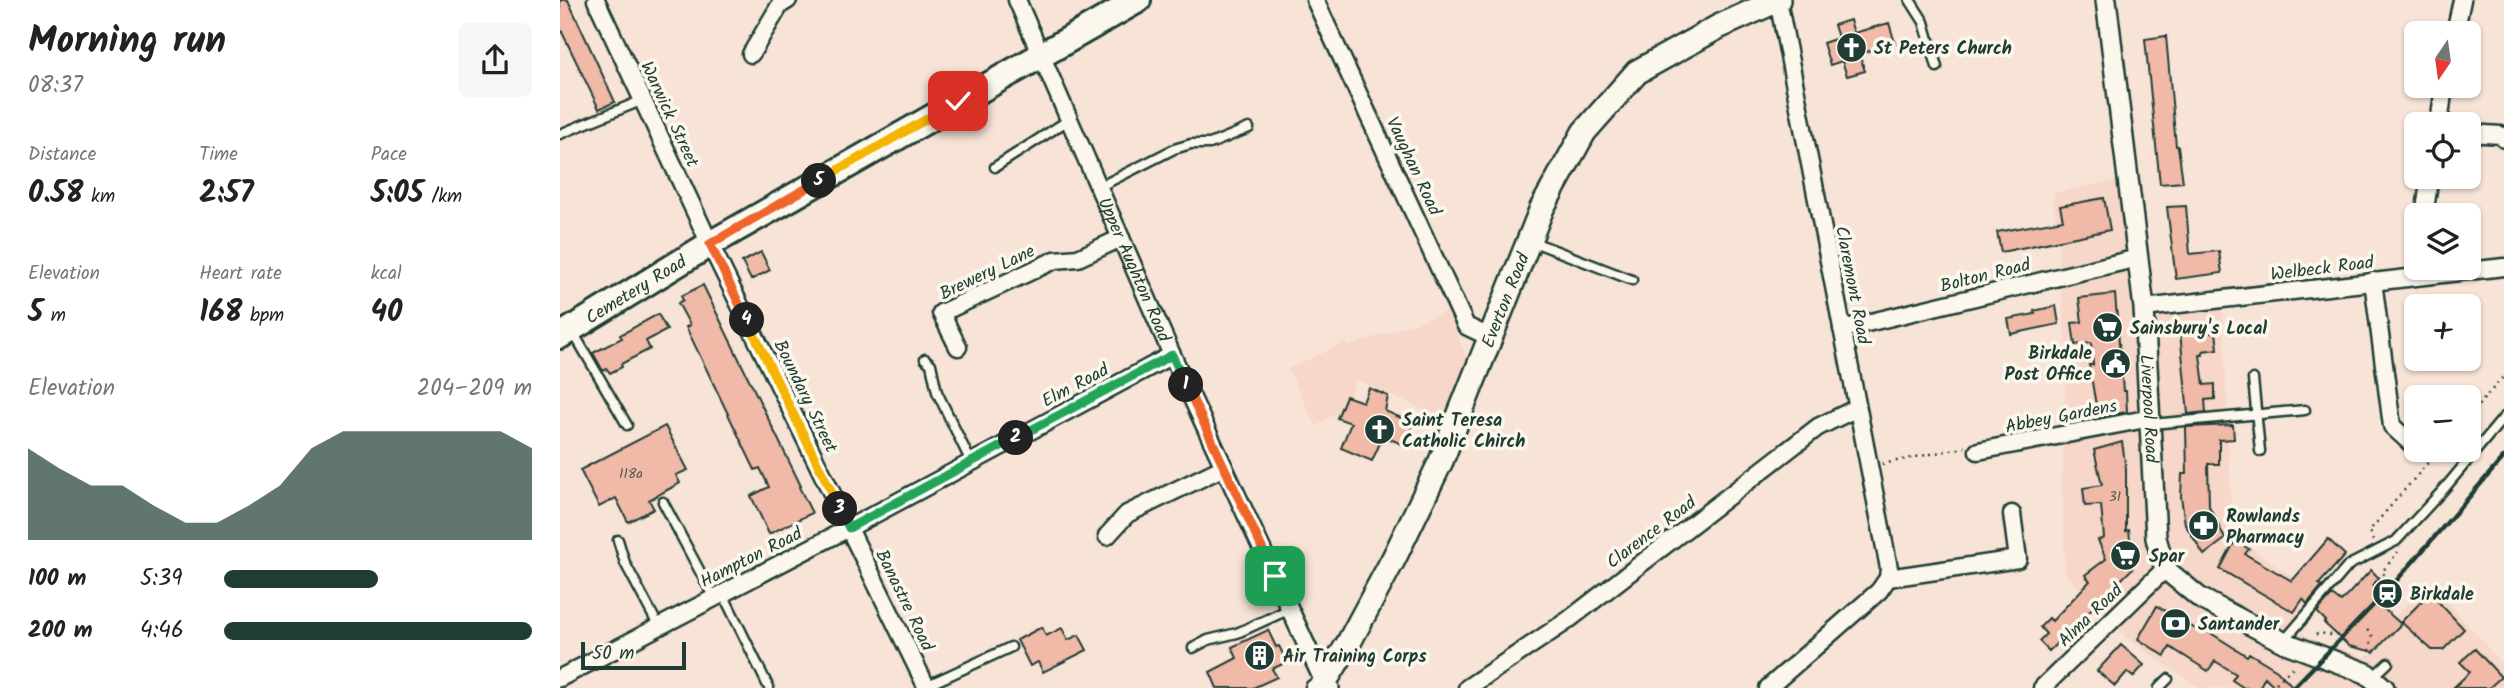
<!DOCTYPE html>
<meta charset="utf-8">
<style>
:root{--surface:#fff;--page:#f6f6f6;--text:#222;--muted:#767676;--accent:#1f3d34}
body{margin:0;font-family:Kalam,sans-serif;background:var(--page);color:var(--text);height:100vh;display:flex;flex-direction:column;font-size:26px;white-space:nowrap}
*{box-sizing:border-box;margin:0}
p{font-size:23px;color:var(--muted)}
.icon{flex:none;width:38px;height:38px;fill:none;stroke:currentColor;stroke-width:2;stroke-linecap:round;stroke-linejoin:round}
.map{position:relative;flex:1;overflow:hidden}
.details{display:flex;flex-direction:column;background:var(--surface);width:560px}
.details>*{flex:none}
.needle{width:46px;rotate:193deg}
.buttons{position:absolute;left:1844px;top:21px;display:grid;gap:14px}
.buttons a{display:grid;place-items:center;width:77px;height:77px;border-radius:10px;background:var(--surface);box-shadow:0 2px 5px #0004;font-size:35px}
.scale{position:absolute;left:21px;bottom:18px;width:105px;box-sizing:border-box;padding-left:7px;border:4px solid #1f3d34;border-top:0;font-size:19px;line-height:24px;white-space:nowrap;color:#1f3d34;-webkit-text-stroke:5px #fbf7ec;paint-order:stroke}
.pin{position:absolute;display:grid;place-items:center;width:60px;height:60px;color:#fff;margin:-30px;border-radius:14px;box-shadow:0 4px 10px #0006}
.km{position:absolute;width:35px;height:35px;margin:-18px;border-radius:50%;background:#222;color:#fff;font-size:19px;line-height:35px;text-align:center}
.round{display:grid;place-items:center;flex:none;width:74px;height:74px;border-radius:10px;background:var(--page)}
.overview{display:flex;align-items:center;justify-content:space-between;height:119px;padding:0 28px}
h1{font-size:38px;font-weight:800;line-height:52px}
.stats{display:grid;grid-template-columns:repeat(3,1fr);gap:10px;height:119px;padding:7px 28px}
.stats div{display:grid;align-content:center}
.stats b{font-size:30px;font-weight:800}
.stats small{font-size:19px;font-weight:400}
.stats p{font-size:19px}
.chart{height:196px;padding:14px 28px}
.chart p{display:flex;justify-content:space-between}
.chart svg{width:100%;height:126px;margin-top:7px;fill:var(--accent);opacity:.7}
ul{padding:0 28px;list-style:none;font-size:23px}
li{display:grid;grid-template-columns:112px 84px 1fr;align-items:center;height:52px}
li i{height:18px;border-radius:9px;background:var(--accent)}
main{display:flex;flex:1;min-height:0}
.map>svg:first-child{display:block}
.built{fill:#f6d7c9}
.building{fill:#f1b9a7;stroke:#1f3d34;stroke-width:2}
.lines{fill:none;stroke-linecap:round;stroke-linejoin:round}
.service-casing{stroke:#1f3d34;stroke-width:13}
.minor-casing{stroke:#1f3d34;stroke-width:21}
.tertiary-casing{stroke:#1f3d34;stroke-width:24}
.secondary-casing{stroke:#1f3d34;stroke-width:28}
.primary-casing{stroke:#1f3d34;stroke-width:30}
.path{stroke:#1f3d34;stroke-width:2.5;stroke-dasharray:2 5;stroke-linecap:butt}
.service{stroke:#fbf7ec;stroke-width:8}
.minor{stroke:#fbf7ec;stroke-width:16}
.tertiary{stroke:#fbf7ec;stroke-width:19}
.secondary{stroke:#fbf7ec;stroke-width:23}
.primary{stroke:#fbf7ec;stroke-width:24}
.rail{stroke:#1f3d34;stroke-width:4.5}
.split-1-casing{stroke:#fff;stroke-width:14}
.split-2-casing{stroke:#fff;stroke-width:14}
.split-3-casing{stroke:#fff;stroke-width:14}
.split-4-casing{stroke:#fff;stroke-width:14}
.split-5-casing{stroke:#fff;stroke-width:14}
.split-6-casing{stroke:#fff;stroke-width:14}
.split-1{stroke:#f0652b;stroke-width:9}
.split-2{stroke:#22a559;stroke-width:9}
.split-3{stroke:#22a559;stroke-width:9}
.split-4{stroke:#f5b400;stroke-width:9}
.split-5{stroke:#f0652b;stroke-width:9}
.split-6{stroke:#f5b400;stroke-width:9}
.labels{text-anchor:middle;stroke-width:7;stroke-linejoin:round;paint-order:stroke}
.number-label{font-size:14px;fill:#545c51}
.poi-label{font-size:18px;font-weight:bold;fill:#1f3d34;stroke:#fbf7ec;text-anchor:start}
.street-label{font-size:18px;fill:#1f3d34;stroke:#fbf7ec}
</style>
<main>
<section class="details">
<div class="overview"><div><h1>Morning run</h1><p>08:37</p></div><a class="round"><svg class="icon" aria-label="share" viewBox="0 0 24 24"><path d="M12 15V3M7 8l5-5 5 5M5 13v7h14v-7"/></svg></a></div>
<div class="stats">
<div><p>Distance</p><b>0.58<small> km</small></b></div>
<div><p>Time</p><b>2:57</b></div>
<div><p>Pace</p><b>5:05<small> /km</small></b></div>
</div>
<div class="stats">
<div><p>Elevation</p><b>5<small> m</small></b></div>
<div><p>Heart rate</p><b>168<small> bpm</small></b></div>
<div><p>kcal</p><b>40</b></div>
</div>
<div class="chart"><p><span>Elevation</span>204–209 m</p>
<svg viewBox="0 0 160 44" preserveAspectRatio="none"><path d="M0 44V12L10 19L20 25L30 25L40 32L50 38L60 38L70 32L80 25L90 12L100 6L110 6L120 6L130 6L140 6L150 6L160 12V44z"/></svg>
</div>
<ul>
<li><b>100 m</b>5:39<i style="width:50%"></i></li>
<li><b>200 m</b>4:46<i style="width:100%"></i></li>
</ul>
</section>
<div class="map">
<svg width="1944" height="688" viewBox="0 0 1944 688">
<rect width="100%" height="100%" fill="#f8e4d7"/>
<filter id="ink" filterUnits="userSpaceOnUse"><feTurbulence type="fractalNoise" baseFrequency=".0143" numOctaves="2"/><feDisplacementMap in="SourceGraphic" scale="14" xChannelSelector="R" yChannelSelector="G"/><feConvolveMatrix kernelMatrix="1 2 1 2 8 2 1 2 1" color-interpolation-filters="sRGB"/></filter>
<g filter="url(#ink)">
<!-- built -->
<path class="built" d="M1563 179 1576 318 1663 309 1672 534 1753 591 1731 626 1754 640 1809 658 1837 628 1830 621 1870 582 1944 666V684L1940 688H1640L1568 639 1505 573 1502 480 1506 344 1493 193Z
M887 311 908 360 885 419 796 380 784 408 756 426 728 369 786 342 788 347Z"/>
<!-- building -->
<path class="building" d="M0 0H8L55 102 39 109 0 28Z
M1290 20 1294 33 1329 23 1335 43 1299 54 1305 71 1287 76 1282 61 1270 65 1263 43 1278 38 1274 25Z
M1606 36 1616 146H1618L1623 182 1600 184 1585 39Z
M1544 198 1550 230 1441 252 1437 232 1503 220 1500 206Z
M1626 206 1630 254 1659 251 1662 273 1616 279 1607 207Z
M201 252 210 270 191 280 182 262Z
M143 285 241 486 239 487 252 513 209 534 191 496 209 487 200 468 195 470 126 327 130 325 118 303 123 300 121 296Z
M1555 294 1563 391H1566L1567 412 1538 417 1529 365H1533L1531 343 1515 345 1512 323 1522 322 1519 298Z
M1496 306 1499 324 1451 334 1448 319 1475 314 1474 311Z
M98 314 107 330 86 341 90 349 61 364 62 367 50 373 47 369 43 371 33 353 62 338 60 335Z
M1641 330V334L1656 332 1658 349 1643 351V355H1640L1644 385 1655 384V399L1645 400 1646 412 1628 414 1620 332Z
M809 388 828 396 825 411 853 423 844 445 823 436 812 461 781 448 791 423 777 418 786 396 803 402Z
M1673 425 1674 439 1659 440V464H1648L1649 506 1665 539 1644 555 1625 524 1621 497 1622 474H1627L1626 427Z
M105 426 128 470 116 475 120 483 89 500 94 509 68 522 56 498 39 507 20 470Z
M1562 442 1566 469V531L1569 530 1573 568 1489 651 1479 641 1486 634 1480 627 1489 618 1492 621 1530 581 1525 575 1546 559 1538 540 1544 538 1541 505 1525 506 1523 488 1542 485 1534 450Z
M1768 539 1785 555 1759 584 1762 586 1747 604 1743 599 1734 612 1660 569 1675 541 1689 549 1685 554 1732 581Z
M1811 570 1819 578 1813 585 1822 594 1815 601 1841 624 1814 652 1789 646 1764 623 1766 621 1757 612 1772 595 1781 602Z
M1870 593 1904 629 1883 650H1872L1841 622Z
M1597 606 1639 631 1641 627 1687 656 1689 653 1717 670 1734 688H1716L1705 677 1699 688H1684L1672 680 1676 674 1655 661 1648 671 1610 647 1605 656 1578 639Z
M482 627 486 636 502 628 508 640 519 635 527 650 483 672 478 662 470 666 457 640Z
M708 630 716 647 719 646 727 662 712 669 717 677 693 688H657L650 672 677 658 672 647Z
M1561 645 1584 665 1573 677 1567 672 1555 686 1537 671Z
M1915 649 1941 677 1929 688H1893L1910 672 1900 662Z"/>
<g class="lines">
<defs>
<path id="service" d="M1350 0 1364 22 1377 67
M0 134 83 100
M435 167 510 119
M539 187 614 149 631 144H650L689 128
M971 241 1072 280
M13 332 67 425
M365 359 371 364 377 392 411 462
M1693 379 1700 451
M1592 424 1745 410
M103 502 154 598
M58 540 65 563 99 627
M163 594 209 688
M1723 642 1789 565 1836 541 1884 489 1944 417
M633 648 648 640 677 633 730 609
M1813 677 1828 663
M366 686 451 647
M1599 688 1608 679"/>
<g id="minor">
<path d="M36 0 150 244 367 688"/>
<path id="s1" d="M457 0 612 355 764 683 754 688"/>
<path d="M755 0 906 326 929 337"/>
<path d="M1895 33 1902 0"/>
<path d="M191 54 220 5 228 0"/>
<path d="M1879 124 1884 86"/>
<path d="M1909 133 1941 135 1944 139"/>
<path d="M1864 215 1870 177"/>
<path d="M1813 281 1832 426 1856 448"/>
<path d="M1584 308 1944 267"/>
<path d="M1282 329 1578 258"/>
<path d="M398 347 381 313 495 260 518 258 561 238"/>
<path d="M1418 451 1591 418"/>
<path d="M547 536 567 514 664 467"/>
<path d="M1328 578 1458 559 1452 514"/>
<path d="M0 678 289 528 612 355"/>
<path d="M907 688 1007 621 1258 427 1297 408"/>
<path d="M1208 688 1319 591 1328 578 1329 568 1218 0"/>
<path d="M1482 688 1605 569"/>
</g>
<g id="tertiary">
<path id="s2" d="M1546 0 1584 308 1596 538 1605 569 1640 598 1723 642 1806 673 1824 688"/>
</g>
<g id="secondary">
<path id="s3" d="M767 688 764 683 788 644 834 558 881 461 982 208 1024 132 1077 72 1158 27 1218 0"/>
</g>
<g id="primary">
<path id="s4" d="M0 336 150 244 578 0"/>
</g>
</defs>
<!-- service casing -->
<use href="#service" class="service-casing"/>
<!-- minor casing -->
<use href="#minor" class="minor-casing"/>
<!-- tertiary casing -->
<use href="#tertiary" class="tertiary-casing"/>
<!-- secondary casing -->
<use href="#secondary" class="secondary-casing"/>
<!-- primary casing -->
<use href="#primary" class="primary-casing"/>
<!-- path -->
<path class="path" d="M1909 416 1944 376
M1322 464 1405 447
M1813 541 1810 530 1879 450
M1829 580 1822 572 1838 552
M1807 630 1812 635 1809 656
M1756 635 1759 633 1777 636
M1711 688 1735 665"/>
<!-- service -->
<use href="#service" class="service"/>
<!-- minor -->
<use href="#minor" class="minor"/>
<!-- tertiary -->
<use href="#tertiary" class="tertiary"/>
<!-- secondary -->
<use href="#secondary" class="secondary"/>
<!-- primary -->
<use href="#primary" class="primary"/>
<!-- rail -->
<path class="rail" d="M1733 688 1830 588 1944 457"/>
</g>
</g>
<g class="lines" filter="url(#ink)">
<defs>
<path id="split-1" d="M626 385 715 576"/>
<path id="split-2" d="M456 438 612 355 626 385"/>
<path id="split-3" d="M280 509 289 528 456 438"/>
<path id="split-4" d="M187 320 280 509"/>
<path id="split-5" d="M187 320 150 244 259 181"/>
<path id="split-6" d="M259 181 398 101"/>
</defs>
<!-- split-1 casing -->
<use href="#split-1" class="split-1-casing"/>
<!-- split-2 casing -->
<use href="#split-2" class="split-2-casing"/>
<!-- split-3 casing -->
<use href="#split-3" class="split-3-casing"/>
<!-- split-4 casing -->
<use href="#split-4" class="split-4-casing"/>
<!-- split-5 casing -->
<use href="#split-5" class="split-5-casing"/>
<!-- split-6 casing -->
<use href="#split-6" class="split-6-casing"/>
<!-- split-1 -->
<use href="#split-1" class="split-1"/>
<!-- split-2 -->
<use href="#split-2" class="split-2"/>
<!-- split-3 -->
<use href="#split-3" class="split-3"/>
<!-- split-4 -->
<use href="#split-4" class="split-4"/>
<!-- split-5 -->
<use href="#split-5" class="split-5"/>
<!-- split-6 -->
<use href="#split-6" class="split-6"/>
</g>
<!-- icons -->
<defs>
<symbol id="church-disc" viewBox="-11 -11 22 22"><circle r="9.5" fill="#1f3d34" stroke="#fbf7ec"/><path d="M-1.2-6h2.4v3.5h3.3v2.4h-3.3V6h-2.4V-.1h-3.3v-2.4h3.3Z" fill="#fff"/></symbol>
<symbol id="supermarket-disc" viewBox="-11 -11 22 22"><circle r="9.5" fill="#1f3d34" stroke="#fbf7ec"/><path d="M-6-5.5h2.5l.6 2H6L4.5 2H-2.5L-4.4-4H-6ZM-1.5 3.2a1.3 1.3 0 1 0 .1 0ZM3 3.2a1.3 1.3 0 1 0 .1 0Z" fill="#fff"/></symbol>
<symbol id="civic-disc" viewBox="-11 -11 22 22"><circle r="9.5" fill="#1f3d34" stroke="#fbf7ec"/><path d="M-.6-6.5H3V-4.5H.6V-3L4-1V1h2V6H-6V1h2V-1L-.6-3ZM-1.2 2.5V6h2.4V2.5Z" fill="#fff"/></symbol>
<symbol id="pharmacy-disc" viewBox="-11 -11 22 22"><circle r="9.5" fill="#1f3d34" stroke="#fbf7ec"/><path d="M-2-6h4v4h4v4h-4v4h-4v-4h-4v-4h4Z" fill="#fff"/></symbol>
<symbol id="station-disc" viewBox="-11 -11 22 22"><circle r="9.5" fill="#1f3d34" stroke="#fbf7ec"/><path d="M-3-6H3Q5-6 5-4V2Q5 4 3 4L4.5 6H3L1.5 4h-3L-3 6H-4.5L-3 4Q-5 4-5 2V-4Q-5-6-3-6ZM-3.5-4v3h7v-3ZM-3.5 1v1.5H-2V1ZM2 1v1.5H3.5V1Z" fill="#fff"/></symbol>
<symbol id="bank-disc" viewBox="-11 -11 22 22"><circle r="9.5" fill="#1f3d34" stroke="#fbf7ec"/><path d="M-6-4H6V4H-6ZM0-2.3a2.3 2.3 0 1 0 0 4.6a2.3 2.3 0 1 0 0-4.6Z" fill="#fff"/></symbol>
<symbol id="building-disc" viewBox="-11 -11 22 22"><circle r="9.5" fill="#1f3d34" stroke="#fbf7ec"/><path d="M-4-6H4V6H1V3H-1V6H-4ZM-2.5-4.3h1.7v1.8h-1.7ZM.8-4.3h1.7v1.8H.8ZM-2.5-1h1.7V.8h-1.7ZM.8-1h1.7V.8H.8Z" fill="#fff"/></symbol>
</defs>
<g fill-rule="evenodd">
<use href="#church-disc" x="1274" y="30" width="35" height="35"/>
<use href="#supermarket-disc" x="1530" y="310" width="35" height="35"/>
<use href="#civic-disc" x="1538" y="346" width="35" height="35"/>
<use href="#church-disc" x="802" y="412" width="35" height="35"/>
<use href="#pharmacy-disc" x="1626" y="508" width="35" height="35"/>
<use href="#supermarket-disc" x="1548" y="538" width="35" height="35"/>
<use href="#station-disc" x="1810" y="576" width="35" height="35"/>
<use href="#bank-disc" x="1598" y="606" width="35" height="35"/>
<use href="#building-disc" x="682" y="638" width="35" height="35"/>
</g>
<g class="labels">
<!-- number labels -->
<g class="number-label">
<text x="71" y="478">118a</text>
<text x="1555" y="501">31</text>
</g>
<!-- poi labels -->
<g class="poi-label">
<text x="1314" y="54">St Peters Church</text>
<text x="1570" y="334">Sainsbury's Local</text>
<text x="1532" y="359" text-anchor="end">Birkdale<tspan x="1532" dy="21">Post Office</tspan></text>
<text x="842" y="426">Saint Teresa<tspan x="842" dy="21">Catholic Chirch</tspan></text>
<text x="1666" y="522">Rowlands<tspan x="1666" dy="21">Pharmacy</tspan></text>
<text x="1589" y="562">Spar</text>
<text x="1850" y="600">Birkdale</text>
<text x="1638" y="630">Santander</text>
<text x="723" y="662">Air Training Corps</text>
</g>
<!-- street labels -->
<g class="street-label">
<text transform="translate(110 114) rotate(65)" y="6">Warwick Street</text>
<text transform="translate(854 166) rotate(65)" y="6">Vaughan Road</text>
<text transform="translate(1762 268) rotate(-7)" y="6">Welbeck Road</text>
<text dy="6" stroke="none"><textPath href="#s1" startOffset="294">Upper Aughton Road</textPath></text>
<text transform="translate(427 272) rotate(-26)" y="6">Brewery Lane</text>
<text transform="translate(1425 275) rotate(-14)" y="6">Bolton Road</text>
<text transform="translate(1293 285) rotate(79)" y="6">Claremont Road</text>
<text dy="6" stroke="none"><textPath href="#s4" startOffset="89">Cemetery Road</textPath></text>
<text dy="6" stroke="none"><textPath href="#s3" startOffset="430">Everton Road</textPath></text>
<text transform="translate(515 385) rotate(-28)" y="6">Elm Road</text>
<text transform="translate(246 396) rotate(64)" y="6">Boundary Street</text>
<text dy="6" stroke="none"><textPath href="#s2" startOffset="411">Liverpool Road</textPath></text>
<text transform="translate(1501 416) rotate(-11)" y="6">Abbey Gardens</text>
<text transform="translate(1091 532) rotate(-37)" y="6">Clarence Road</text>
<text transform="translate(191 557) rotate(-27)" y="6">Hampton Road</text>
<text transform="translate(345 600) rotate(64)" y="6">Banastre Road</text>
<text transform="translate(1530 615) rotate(-44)" y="6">Alma Road</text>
</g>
</g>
</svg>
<div class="buttons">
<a><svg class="needle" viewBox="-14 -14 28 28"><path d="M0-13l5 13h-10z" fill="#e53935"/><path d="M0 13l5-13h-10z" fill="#767676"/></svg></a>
<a><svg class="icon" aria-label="locate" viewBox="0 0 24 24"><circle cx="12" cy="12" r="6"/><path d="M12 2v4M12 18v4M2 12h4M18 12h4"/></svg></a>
<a><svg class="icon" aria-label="layers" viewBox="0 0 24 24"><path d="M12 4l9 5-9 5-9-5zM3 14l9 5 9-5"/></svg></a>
<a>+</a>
<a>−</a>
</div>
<div class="scale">50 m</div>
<div class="pin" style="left:715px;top:576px;background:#1e9e55"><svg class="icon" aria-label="arrive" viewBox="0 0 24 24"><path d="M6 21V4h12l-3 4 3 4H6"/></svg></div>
<div class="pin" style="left:398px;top:101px;background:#d93025"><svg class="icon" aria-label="check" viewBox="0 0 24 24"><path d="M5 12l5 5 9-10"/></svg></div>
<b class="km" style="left:626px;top:385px">1</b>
<b class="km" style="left:456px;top:438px">2</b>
<b class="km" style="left:280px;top:509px">3</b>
<b class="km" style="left:187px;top:320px">4</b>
<b class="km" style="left:259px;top:181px">5</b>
</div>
</main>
